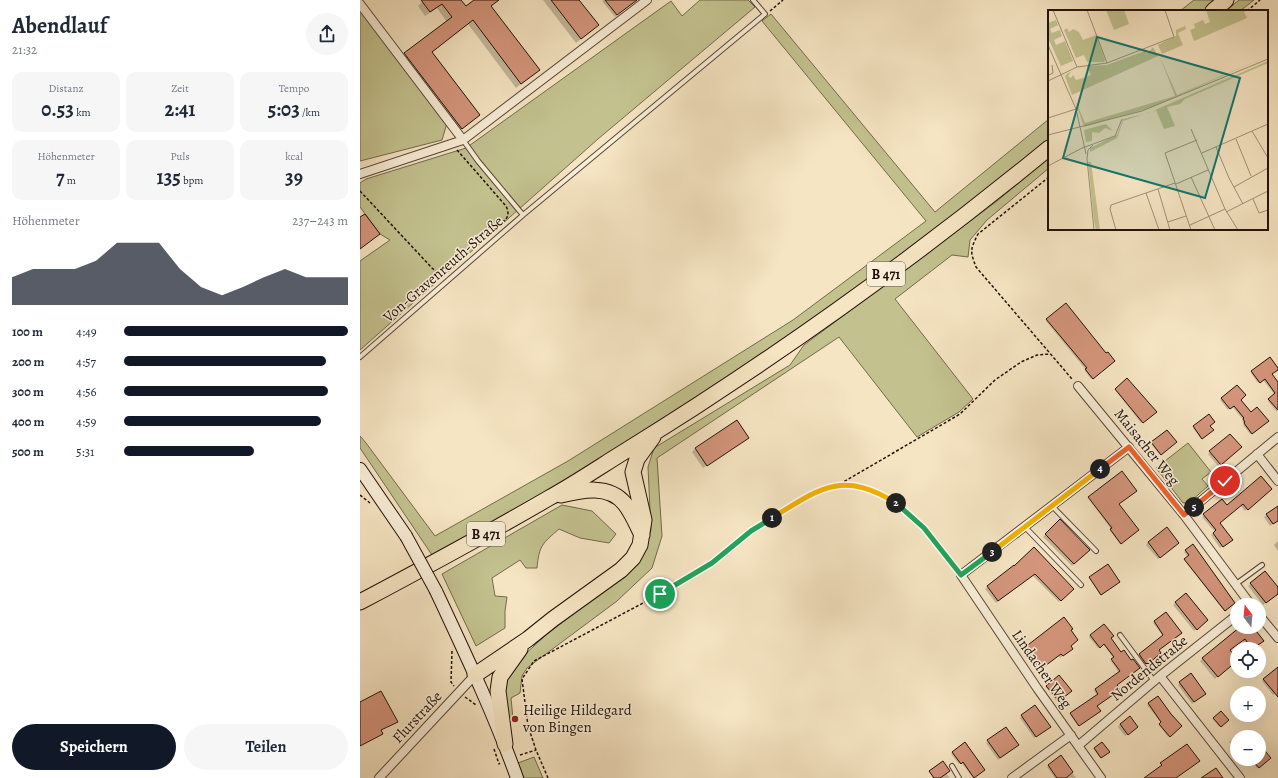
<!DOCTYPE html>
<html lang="de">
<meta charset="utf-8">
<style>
:root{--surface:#fff;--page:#f6f6f7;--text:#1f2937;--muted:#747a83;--accent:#111827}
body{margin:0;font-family:Alegreya,serif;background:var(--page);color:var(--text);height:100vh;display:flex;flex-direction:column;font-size:15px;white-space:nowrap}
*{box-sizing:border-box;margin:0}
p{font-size:13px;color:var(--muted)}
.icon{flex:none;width:22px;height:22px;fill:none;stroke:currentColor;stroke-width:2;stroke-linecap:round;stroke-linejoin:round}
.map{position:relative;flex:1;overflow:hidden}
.drawer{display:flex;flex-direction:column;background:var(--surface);width:360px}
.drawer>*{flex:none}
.needle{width:26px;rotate:344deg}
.controls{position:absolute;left:870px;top:598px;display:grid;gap:8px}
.controls a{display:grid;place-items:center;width:36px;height:36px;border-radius:50%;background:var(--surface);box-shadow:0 4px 16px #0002;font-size:20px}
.pin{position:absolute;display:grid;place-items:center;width:34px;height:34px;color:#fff;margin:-17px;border:2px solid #fff;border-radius:50%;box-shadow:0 1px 4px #0007}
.km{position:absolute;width:20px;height:20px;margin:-10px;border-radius:50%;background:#222;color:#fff;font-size:11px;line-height:20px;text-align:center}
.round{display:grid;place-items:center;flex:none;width:42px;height:42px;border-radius:21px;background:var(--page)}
.head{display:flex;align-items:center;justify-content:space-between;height:68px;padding:0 12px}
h1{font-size:22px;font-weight:600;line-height:30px}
.figures{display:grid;grid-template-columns:repeat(3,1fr);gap:6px;height:68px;padding:4px 12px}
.figures div{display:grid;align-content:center;border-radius:10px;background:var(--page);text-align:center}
.figures b{font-size:20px;font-weight:600}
.figures small{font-size:11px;font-weight:400}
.figures p{font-size:11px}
.chart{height:112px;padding:8px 12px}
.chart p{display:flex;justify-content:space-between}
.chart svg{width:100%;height:72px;margin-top:4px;fill:var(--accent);opacity:.7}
.action{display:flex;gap:8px;margin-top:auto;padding:8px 12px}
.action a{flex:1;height:46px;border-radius:24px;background:var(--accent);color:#fff;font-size:16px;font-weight:600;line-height:46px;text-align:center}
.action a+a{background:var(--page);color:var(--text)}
ul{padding:0 12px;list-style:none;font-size:13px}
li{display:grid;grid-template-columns:64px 48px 1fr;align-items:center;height:30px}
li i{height:10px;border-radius:5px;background:var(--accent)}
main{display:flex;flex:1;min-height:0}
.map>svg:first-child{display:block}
.green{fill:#c3c28f;stroke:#726a4c}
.shadow{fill:#0003}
.building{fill:#d5967d;stroke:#221108}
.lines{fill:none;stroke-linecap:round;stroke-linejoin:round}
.lane-casing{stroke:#574637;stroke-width:6}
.street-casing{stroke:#574637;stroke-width:10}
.secondary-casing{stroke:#221108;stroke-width:14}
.highway-casing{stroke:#221108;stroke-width:17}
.path{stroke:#221108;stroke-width:1.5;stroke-dasharray:3 2;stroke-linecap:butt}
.lane{stroke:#f9eed8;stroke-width:4}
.street{stroke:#f9eed8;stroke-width:8}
.secondary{stroke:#f9eed8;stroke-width:12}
.highway{stroke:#f6e5c3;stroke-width:15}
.secondary-bridge-casing{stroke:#221108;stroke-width:14;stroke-linecap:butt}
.secondary-bridge{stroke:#f9eed8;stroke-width:12}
.split-1-casing{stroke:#fff;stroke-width:8}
.split-2-casing{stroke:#fff;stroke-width:8}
.split-3-casing{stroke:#fff;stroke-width:8}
.split-4-casing{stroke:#fff;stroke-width:8}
.split-5-casing{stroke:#fff;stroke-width:8}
.split-6-casing{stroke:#fff;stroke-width:8}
.split-1{stroke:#22a559;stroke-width:5}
.split-2{stroke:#f5b400;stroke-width:5}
.split-3{stroke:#22a559;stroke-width:5}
.split-4{stroke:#f5b400;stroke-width:5}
.split-5{stroke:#f0652b;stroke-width:5}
.split-6{stroke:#f0652b;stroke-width:5}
.poi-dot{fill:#8f2418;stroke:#f9eed8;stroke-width:1.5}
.labels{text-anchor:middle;stroke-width:3;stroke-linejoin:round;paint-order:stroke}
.shield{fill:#f9eed8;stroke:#625346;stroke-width:1}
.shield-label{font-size:14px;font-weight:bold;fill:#221108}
.street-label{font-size:15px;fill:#221108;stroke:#f9eed8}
.poi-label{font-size:15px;fill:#221108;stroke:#f9eed8;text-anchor:start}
.inset-road{fill:none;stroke:#a19078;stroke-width:1}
.view{fill:#0f766e;fill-opacity:0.15;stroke:#0f766e;stroke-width:2}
.inset-edge{fill:none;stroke:#221108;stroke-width:2}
</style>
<main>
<section class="drawer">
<div class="head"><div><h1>Abendlauf</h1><p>21:32</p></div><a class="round"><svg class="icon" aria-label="share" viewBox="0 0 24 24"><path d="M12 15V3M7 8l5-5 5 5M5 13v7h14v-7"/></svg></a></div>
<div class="figures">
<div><p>Distanz</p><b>0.53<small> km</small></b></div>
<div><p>Zeit</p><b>2:41</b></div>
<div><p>Tempo</p><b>5:03<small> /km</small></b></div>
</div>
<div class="figures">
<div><p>Höhenmeter</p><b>7<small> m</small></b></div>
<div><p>Puls</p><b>135<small> bpm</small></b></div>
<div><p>kcal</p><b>39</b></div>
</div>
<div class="chart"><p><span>Höhenmeter</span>237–243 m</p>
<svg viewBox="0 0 160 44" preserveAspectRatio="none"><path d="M0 44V27L10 22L20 22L30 22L40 17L50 6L60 6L70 6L80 22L90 33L100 38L110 33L120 27L130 22L140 27L150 27L160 27V44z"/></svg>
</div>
<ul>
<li><b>100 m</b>4:49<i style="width:100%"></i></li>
<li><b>200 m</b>4:57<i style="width:90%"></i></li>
<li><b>300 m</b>4:56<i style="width:91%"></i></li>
<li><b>400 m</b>4:59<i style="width:88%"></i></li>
<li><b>500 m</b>5:31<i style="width:58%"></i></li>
</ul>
<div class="action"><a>Speichern</a><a>Teilen</a></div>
</section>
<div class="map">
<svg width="918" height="778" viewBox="0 0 918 778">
<rect width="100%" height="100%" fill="#f6e5c3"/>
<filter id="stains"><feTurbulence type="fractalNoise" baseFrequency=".005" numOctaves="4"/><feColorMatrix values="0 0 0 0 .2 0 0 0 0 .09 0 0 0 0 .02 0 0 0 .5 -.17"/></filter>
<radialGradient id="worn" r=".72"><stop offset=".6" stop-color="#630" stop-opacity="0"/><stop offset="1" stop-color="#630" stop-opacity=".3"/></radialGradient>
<!-- green -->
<path class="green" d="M340 0H388L395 7 238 139 0 350V261L30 240 20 234 0 207V183L6 179 106 148 311 1 322 16Z
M834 0H859L847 11H820Z
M879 0H894L880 11H866Z
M0 7 87 123 82 140 0 161Z
M411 14 575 212 689 119V141L627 191 435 335 303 423 74 558 0 448V436L6 443 75 536 208 461 433 320 566 221 402 21Z
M689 158V168L627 220 610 240 608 257 592 255 535 299 613 399 599 412 557 437 479 337 297 458 302 536 292 568 257 601 167 668 162 676 160 693 151 698 153 719 148 723 142 688 162 657 187 634 265 575 284 552 291 530 288 467 294 448 430 365 444 345 637 201Z
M828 443 851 472 842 479 848 486 830 502 823 503 796 468Z
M202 505 232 511 256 534 249 543 220 538 199 529C183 543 179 545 177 568H166L160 560 132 578 135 596 147 597 145 611V628L116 646 82 574Z
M174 757 183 778H164L158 763Z"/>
<!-- shadow -->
<path class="shadow" d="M64 0H100L106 8 116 0H139L130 7 174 74 156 88 108 24 71 53 119 115 97 133 40 59 87 22 77 8 65 16 58 6Z
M183 0H218L233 30 216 43Z
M244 0H276L255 17 242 1Z
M706 305 746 354 754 361 731 379 725 371 726 370 686 321Z
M892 372 911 374 918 384 917 412 908 401 915 395 903 380 898 383 891 373Z
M767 380 796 412 781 423 755 390Z
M877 387 879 400 891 413 907 421 890 434 883 425 884 424 882 421 883 420 872 406 868 410 860 400Z
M848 415 849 426 852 430 841 439 833 428Z
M806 431 815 442 800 455 791 444Z
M384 441 343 468 332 452 336 448Z
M878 450 858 466 848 454 850 452Z
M762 472 758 504 778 530 760 544 750 531 751 529 728 498Z
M911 489 885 511 880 505 859 523 870 542 860 548 851 535 855 532 842 517 862 500 867 506Z
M918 507V520L910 526 904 517Z
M700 521 728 550 712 566 683 537Z
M918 541V551L914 545Z
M788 542 816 545 798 559 786 545Z
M833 546 873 604 864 611 824 560 828 557 824 552Z
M674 549 713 589 699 602 672 575 636 603 625 589Z
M748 566 759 582 740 595 729 578Z
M905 572 918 589V593L903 605 888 586Z
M826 594 845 623 834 631 813 605Z
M806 613 821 633 798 650 799 654 787 664 786 663 784 664 778 656 803 636 793 623Z
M883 627H892L900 643 892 649H889L882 640 868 651 874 662 855 679 840 661Z
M710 631V651L700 658 698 655 678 670 663 651 665 649Z
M730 635 750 638 761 653 771 661 755 685 736 706 739 712 718 726 710 715 737 695 734 691 735 690 759 673 751 661 754 659 743 644 738 648 729 637Z
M918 668V691L913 695 902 681Z
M699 677 711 691 697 702 686 687Z
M820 682 842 696 832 704 818 685Z
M798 697 810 714 821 726 808 737 799 725 801 723 787 705Z
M877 698V709L872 703Z
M861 712 868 720 859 727 853 719Z
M662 716 687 729 674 738 660 718Z
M760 724 775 729 765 736 758 727Z
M878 734 882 737H877L876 750 869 742Z
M628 741 656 747 638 760 626 743Z
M605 743 624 770 613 778 601 762 599 764 591 754Z
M742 743 748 752 740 758 734 750Z
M899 750 909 758 897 768 890 759H899Z
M701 757 716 778H695L687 767Z
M582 763 586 773 590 778H573L569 772Z"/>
<!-- building -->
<path class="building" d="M61 0H101L106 6 114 0H139L131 6 180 70 161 84 113 20 72 52 120 115 102 129 44 53 92 17 82 4 70 12Z
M191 0H219L239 25 221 39Z
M245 0H277L257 15Z
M5 214 20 234 0 249V217Z
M706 303 746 353 748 352 755 361 733 379 725 369 727 368 686 319Z
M910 357 918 368V370L912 374 918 382V410L908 399 915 393 905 379 900 383 891 371Z
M767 378 797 412 783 423 755 389Z
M877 385 886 395 881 400 891 412 897 407 909 421 892 434 884 423 885 422 883 419 884 418 874 406 870 409 861 398Z
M849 414 855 422 850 426 854 430 842 439 833 426Z
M377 420 389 438 347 466 335 448Z
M807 430 817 442 801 455 791 442Z
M870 434 882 447 861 465 849 451Z
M762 471 777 491 759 504 779 530 761 544 750 529 752 528 728 497Z
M901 476 912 489 888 510 883 504 860 523 873 540 863 547 853 533 856 530 843 514 862 499 867 505Z
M918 506V521L913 524 906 514Z
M700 519 730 550 714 564 685 534Z
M807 527 819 543 800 558 788 542Z
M833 544 875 603 865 611 824 559 829 555 825 550Z
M674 547 714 589 701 601 675 574 638 601 627 586 654 565V566Z
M748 564 760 582 741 595 729 577Z
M905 571 918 587V594L906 603 890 583Z
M826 593 848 620 837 630 815 602Z
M806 612 822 633 799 650 801 653 788 664 787 663 786 664 779 654 803 635 794 621Z
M704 617 713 629 711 630 718 640 711 646 713 649 703 656 701 654 681 669 664 648Z
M744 624 754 636 751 638 761 652 764 650 771 660 773 659 780 668 757 685 760 690 737 706 741 711 719 726 710 713 738 694 735 689 760 671 751 659 754 657 744 644 740 648 730 635Z
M880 627H893L904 641 892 649 885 639 870 650 877 659V661L858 677 842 658Z
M918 667V697L903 679Z
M831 673 846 694 834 702 819 682Z
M699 675 712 691 699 701 686 686Z
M21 691 38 722 21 730 23 734 0 746V702Z
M798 696 811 714 822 726 810 737 799 724 801 722 788 703Z
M675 705 691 727 676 737 661 715Z
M861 711 869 720 861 727 853 718Z
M770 716 778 727 768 735 760 724Z
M646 727 659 745 640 758 627 740Z
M605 742 625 770 614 778 603 762 601 764 592 752Z
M742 742 750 752 741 758 734 748Z
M827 744 840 761 816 778H784L802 765 800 763Z
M899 744 911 758 899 768 891 759H899Z
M701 755 713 772 706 778H697L688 765Z
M583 761 590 771 580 778H574L569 771Z
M856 768 863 778H841Z"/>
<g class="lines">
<defs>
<path id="lane" d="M103 140 118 161 163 215
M0 357 163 215 405 14 393 0
M692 506 736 551
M665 527 721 585
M876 584 902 565
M760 635 794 681
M592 766 599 778"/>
<path id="street" d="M0 4 103 140
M0 174 103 140 287 0
M718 386 824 515 891 605
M897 454 918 481
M824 515 918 437
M899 615 918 638
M800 676 880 778
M719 745 800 676 877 615
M19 778 115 675
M652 778 711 735
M741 778 677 688 601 575 769 447"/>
<path id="secondary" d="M0 469 46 536
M76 591C105 653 134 714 157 778"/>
<path id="highway" d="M853 11 866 0
M201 495C222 490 249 484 265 504 272 513 277 525 282 535
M0 602C64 568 127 534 189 498 216 483 241 466 267 450 414 359 555 258 689 148
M115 675 168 639 193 619 261 570 273 558 280 545 284 520 273 472 277 459 293 437
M145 744 138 691 140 677 160 649"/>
</defs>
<!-- lane casing -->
<use href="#lane" class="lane-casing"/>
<!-- street casing -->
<use href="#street" class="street-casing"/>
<!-- secondary casing -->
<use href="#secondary" class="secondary-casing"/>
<!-- highway casing -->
<use href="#highway" class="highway-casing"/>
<!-- path -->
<path class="path" d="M410 11 423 0
M887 11 900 0
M97 150 146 206C149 212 149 217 143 222
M689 177 618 234C610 250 610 251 616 267L712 379
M0 191 72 268 79 274 84 275
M480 484 600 414 635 380 661 362 677 355 690 354
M0 495 10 503
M92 651 91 682 94 686
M105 697 116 705
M134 749 139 764 140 763
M160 755 176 750
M188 778 176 750 168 726 162 679 174 661 300 594 352 563 391 531 447 496 466 488 480 485 500 486 520 493 540 506 564 528 596 568"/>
<!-- lane -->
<use href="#lane" class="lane"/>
<!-- street -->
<use href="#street" class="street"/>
<!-- secondary -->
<use href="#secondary" class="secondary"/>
<!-- highway -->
<use href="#highway" class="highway"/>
<defs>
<path id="secondary-bridge" d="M46 536 76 591"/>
</defs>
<!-- secondary-bridge casing -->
<use href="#secondary-bridge" class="secondary-bridge-casing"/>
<!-- secondary-bridge -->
<use href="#secondary-bridge" class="secondary-bridge"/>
</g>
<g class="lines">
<defs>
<path id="split-1" d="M300 594 352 563 391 531 412 518"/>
<path id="split-2" d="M412 518C460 488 482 470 536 503"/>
<path id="split-3" d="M536 503 564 528 601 575 632 552"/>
<path id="split-4" d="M632 552 740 469"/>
<path id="split-5" d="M740 469 769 447 824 515 834 507"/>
<path id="split-6" d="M834 507 865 481"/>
</defs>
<!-- split-1 casing -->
<use href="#split-1" class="split-1-casing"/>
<!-- split-2 casing -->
<use href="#split-2" class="split-2-casing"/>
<!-- split-3 casing -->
<use href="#split-3" class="split-3-casing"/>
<!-- split-4 casing -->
<use href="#split-4" class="split-4-casing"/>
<!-- split-5 casing -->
<use href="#split-5" class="split-5-casing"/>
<!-- split-6 casing -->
<use href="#split-6" class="split-6-casing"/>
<!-- split-1 -->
<use href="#split-1" class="split-1"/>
<!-- split-2 -->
<use href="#split-2" class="split-2"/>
<!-- split-3 -->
<use href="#split-3" class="split-3"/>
<!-- split-4 -->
<use href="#split-4" class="split-4"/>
<!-- split-5 -->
<use href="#split-5" class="split-5"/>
<!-- split-6 -->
<use href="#split-6" class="split-6"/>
</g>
<!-- markers -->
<circle class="poi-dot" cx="155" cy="719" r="4"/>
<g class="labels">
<!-- shield labels -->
<g class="shield">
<rect x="507" y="262" width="38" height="24" rx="3"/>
<rect x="107" y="522" width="38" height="24" rx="3"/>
</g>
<g class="shield-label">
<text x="526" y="279">B 471</text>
<text x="126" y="539">B 471</text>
</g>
<!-- street labels -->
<g class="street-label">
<text transform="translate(83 269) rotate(-41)" y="5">Von-Gravenreuth-Straße</text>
<text transform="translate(787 447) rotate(51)" y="5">Maisacher Weg</text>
<text transform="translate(789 668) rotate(-39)" y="5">Nordendstraße</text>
<text transform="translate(682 669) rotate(55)" y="5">Lindacher Weg</text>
<text transform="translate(57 717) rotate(-47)" y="5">Flurstraße</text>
</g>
<!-- poi labels -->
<g class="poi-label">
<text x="163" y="715">Heilige Hildegard<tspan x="163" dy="17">von Bingen</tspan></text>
</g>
</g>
<!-- overview -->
<g transform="translate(688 10)">
<rect width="220" height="220" fill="#f6e5c3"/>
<path d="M58 0H76L81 14 66 20ZM158 0H199L196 2 199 8 146 31 142 20 147 18 146 14 155 10 157 14 162 12ZM8 10 10 15 2 19 4 23 12 20 14 26 6 30 8 35 17 31 25 51 13 56 0 28V13ZM137 16 138 19 130 23 135 35 114 44 110 35 128 26V20ZM19 18 21 22 25 19 31 22 35 30 48 25 57 50 56 52H39L36 45 28 48 16 20ZM105 37 110 46 24 85 17 66 20 63 23 62 20 66 23 68 25 65 28 70 35 68 43 65 39 56 59 55 97 41 99 44ZM220 46 102 98 36 117 26 87 37 113 127 86 112 47 129 85ZM220 51V53L137 89 132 94 119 97 127 116 116 119 108 100 75 111 69 128 42 142V138L69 125 75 109 100 103ZM58 114 65 121 57 118 51 123 44 122V131L38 132 36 120ZM40 152H43L52 220H48L46 211Z" fill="#c3c28f"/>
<path class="inset-road" d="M5 0 29 57 59 53 126 27 117 0M39 0 59 53M0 35 28 99 38 144M1 65 5 63 4 55M0 71 29 57M0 108 28 99M143 119 177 199 190 220M204 121 220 148M0 125 94 101 220 49M188 129 203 166M37 137 67 126 74 109M168 137 181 168 195 194M154 143 220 114M39 149 46 220M39 149 40 140 45 135M0 156 36 137M143 167 167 220M128 174 160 160M186 177 220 158M110 179 122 220M98 183 111 220M205 189 211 203 220 200M178 202 220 181M120 212 138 206M142 215 177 199M68 220 62 199 63 195 127 173M143 220 117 143 149 130"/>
<path class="view" d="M49 27 192 68 157 188 15 148Z"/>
<rect width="220" height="220" class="inset-edge"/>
</g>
<rect width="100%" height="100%" filter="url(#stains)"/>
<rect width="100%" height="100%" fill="url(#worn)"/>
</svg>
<div class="controls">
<a><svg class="needle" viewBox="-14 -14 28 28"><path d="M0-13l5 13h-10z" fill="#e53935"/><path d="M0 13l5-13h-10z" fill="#747a83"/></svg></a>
<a><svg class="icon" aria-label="locate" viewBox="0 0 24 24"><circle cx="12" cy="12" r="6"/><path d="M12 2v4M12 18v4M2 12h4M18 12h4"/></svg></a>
<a>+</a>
<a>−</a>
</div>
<div class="pin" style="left:300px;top:594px;background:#1e9e55"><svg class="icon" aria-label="arrive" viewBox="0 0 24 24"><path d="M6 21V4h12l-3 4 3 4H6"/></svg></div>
<div class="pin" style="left:865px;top:481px;background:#d93025"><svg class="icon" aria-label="check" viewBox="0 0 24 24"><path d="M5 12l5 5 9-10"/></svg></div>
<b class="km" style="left:412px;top:518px">1</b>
<b class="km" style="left:536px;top:503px">2</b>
<b class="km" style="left:632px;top:552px">3</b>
<b class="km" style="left:740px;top:469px">4</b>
<b class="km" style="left:834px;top:507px">5</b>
</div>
</main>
